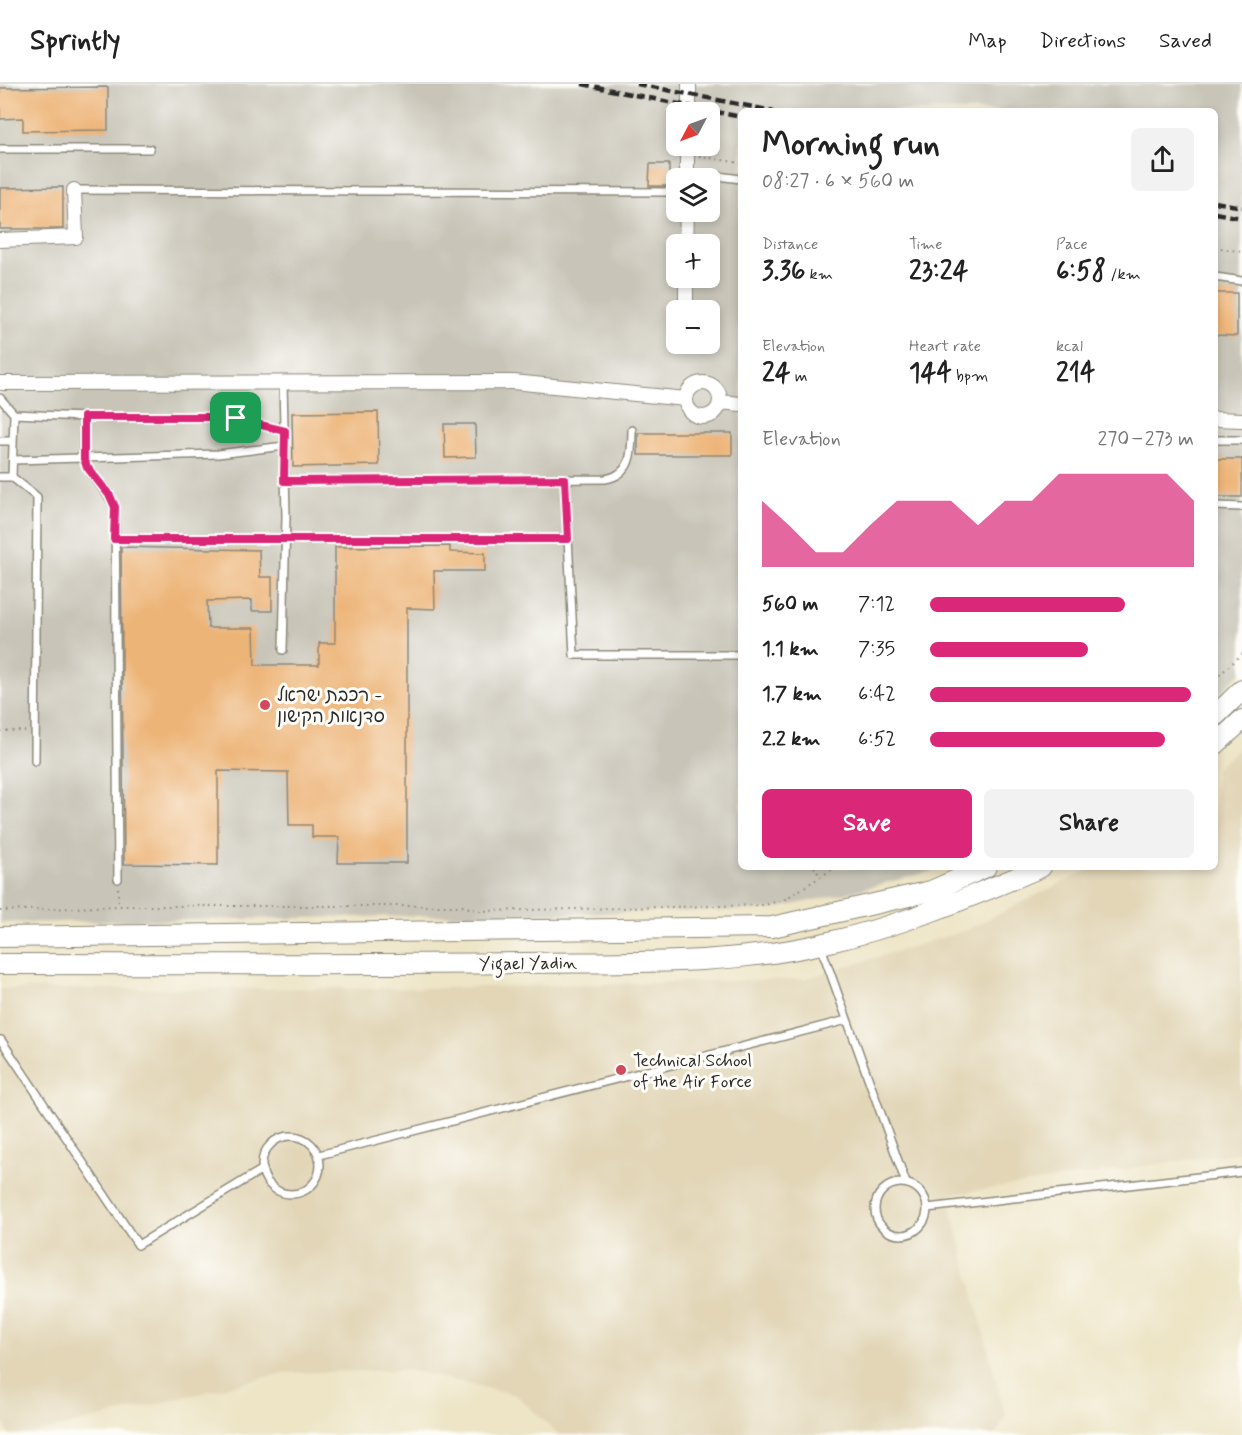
<!DOCTYPE html>
<meta charset="utf-8">
<style>
:root{--surface:#fff;--page:#f2f2f2;--text:#222;--muted:#767676;--line:#e0e0e0;--accent:#db2777}
body{margin:0;font-family:Mynerve,"Playpen Sans Hebrew",sans-serif;background:var(--page);color:var(--text);height:100vh;display:flex;flex-direction:column;font-size:22px;white-space:nowrap}
*{box-sizing:border-box;margin:0}
p{font-size:20px;color:var(--muted)}
.icon{flex:none;width:33px;height:33px;fill:none;stroke:currentColor;stroke-width:2;stroke-linecap:round;stroke-linejoin:round}
.map{position:relative;flex:1;overflow:hidden}
.side{position:absolute;left:738px;top:24px;width:480px;height:762px;display:flex;flex-direction:column;background:var(--surface);border-radius:9px;box-shadow:0 3px 9px #0003}
.side>*{flex:none}
.needle{width:39px;rotate:229deg}
.buttons{position:absolute;left:666px;top:18px;display:grid;gap:12px}
.buttons a{display:grid;place-items:center;width:54px;height:54px;border-radius:9px;background:var(--surface);box-shadow:0 3px 9px #0003;font-size:30px}
.pin{position:absolute;display:grid;place-items:center;width:51px;height:51px;color:#fff;margin:-26px;border-radius:12px;box-shadow:0 3px 9px #0006}
.round{display:grid;place-items:center;flex:none;width:63px;height:63px;border-radius:9px;background:var(--page)}
.overview{display:flex;align-items:center;justify-content:space-between;height:102px;padding:0 24px}
h1{font-size:33px;font-weight:700;line-height:45px}
.figures{display:grid;grid-template-columns:repeat(3,1fr);gap:9px;height:102px;padding:6px 24px}
.figures div{display:grid;align-content:center}
.figures b{font-size:26px;font-weight:700}
.figures small{font-size:16px;font-weight:400}
.figures p{font-size:16px}
.chart{height:168px;padding:12px 24px}
.chart p{display:flex;justify-content:space-between}
.chart svg{width:100%;height:108px;margin-top:6px;fill:var(--accent);opacity:.7}
.button{display:flex;gap:12px;margin-top:auto;padding:12px 24px}
.button a{flex:1;height:69px;border-radius:9px;background:var(--accent);color:#fff;font-size:24px;font-weight:700;line-height:69px;text-align:center}
.button a+a{background:var(--page);color:var(--text)}
ul{padding:0 24px;list-style:none;font-size:20px}
li{display:grid;grid-template-columns:96px 72px 1fr;align-items:center;height:45px}
li i{height:15px;border-radius:8px;background:var(--accent)}
header{display:flex;align-items:center;gap:36px;box-sizing:border-box;height:84px;padding:0 30px;background:var(--surface);border-bottom:2px solid var(--line)}
header strong{font-size:28px}
nav{display:flex;gap:33px;margin-inline-start:auto;font-size:21px}
.map>svg:first-child{display:block}
.built{fill:#e2d6b7}
.industrial{fill:#c8c4b8;fill-rule:evenodd}
.building{fill:#edb477}
.lines{fill:none;stroke-linecap:round;stroke-linejoin:round}
.lane-casing{stroke:#8c8879;stroke-width:10}
.street-casing{stroke:#8c8879;stroke-width:16}
.secondary-casing{stroke:#8c8879;stroke-width:22}
.path{stroke:#8c8879;stroke-width:2;stroke-dasharray:1.5 4.5;stroke-linecap:butt}
.lane{stroke:#fff;stroke-width:7}
.street{stroke:#fff;stroke-width:14}
.secondary{stroke:#fff;stroke-width:20}
.rail{stroke:#2b2b2b;stroke-width:4.5;stroke-dasharray:9 4.5;stroke-linecap:butt}
.route-casing{stroke:#fff;stroke-width:12}
.route{stroke:#db2777;stroke-width:8}
.poi-dot{fill:#d1495b;stroke:#fdfcf7;stroke-width:2}
.labels{text-anchor:middle;stroke-width:6;stroke-linejoin:round;paint-order:stroke}
.poi-label{font-size:18px;fill:#2b2b2b;stroke:#fdfcf7;text-anchor:start}
.street-label{font-size:18px;fill:#2b2b2b;stroke:#fdfcf7}
</style>
<header>
<strong>Sprintly</strong>
<nav><a>Map</a><a>Directions</a><a>Saved</a></nav>
</header>
<div class="map">
<svg width="1242" height="1351" viewBox="0 0 1242 1351">
<rect width="100%" height="100%" fill="#fdfcf7"/>
<filter id="ink" filterUnits="userSpaceOnUse"><feTurbulence type="fractalNoise" baseFrequency=".0167" numOctaves="2"/><feDisplacementMap in="SourceGraphic" scale="12" xChannelSelector="R" yChannelSelector="G"/><feConvolveMatrix kernelMatrix="1 2 1 2 8 2 1 2 1" color-interpolation-filters="sRGB"/></filter>
<filter id="wash" filterUnits="userSpaceOnUse"><feTurbulence type="fractalNoise" baseFrequency=".008" numOctaves="4" result="noise"/><feDisplacementMap in="SourceGraphic" scale="24" xChannelSelector="R" yChannelSelector="G"/><feGaussianBlur stdDeviation="1.35" result="paint"/><feColorMatrix in="noise" values="0 0 0 0 0 0 0 0 0 0 0 0 0 0 0 0 0 1.4 0 .05"/><feComposite in="paint" operator="in"/></filter>
<g filter="url(#wash)">
<rect width="100%" height="100%" fill="#eee5c7"/>
<!-- built -->
<path class="built" d="M1242 662V1068L948 1111 1006 1333 996 1351H559L516 1311 408 1286 284 1289 29 1351H8L0 1324V905L439 904 804 895 964 847 1094 783H1215V685Z"/>
<!-- industrial -->
<path class="industrial" d="M0 0H1242V587L1215 614V27H741V783H947L843 810 769 826 0 839ZM676 28H710V62H676ZM676 94H710V128H676ZM676 160H710V194H676ZM676 226H710V260H676Z"/>
<g id="blocks">
<!-- building -->
<path class="building" d="M108 3V46L23 47V34L0 35V4Z
M650 80H669V102H649Z
M63 103V145H0V104Z
M1215 209H1237V252L1215 251Z
M378 328 379 381 293 383 292 329Z
M444 340H475L476 373 445 374Z
M638 349H732V371H638Z
M1215 375H1242V413H1215Z
M450 462V468L485 469V487H434L435 525 407 524V779H338L339 753H312V741H289L288 688 218 687V781L124 780 121 463 259 466 260 493H272V527H252V516L207 517 208 544H254L255 581H319V559H335V463Z"/>
</g>
</g>
<g filter="url(#ink)">
<use href="#blocks" fill-opacity="0" stroke="#8c8879" stroke-width="1.5"/>
<g class="lines">
<defs>
<path id="lane" d="M0 65H150
M694 94 702 90 741 95
M74 106 676 108
M1215 193 1242 197
M283 298 286 432 283 566
M0 314 14 330 84 333H229L285 347
M14 330 12 393 37 413 35 677
M84 333C84 348 80 371 88 384 96 399 108 408 115 423L118 795
M1215 356H1242
M0 357H13
M13 376 218 370 285 362
M0 393H12
M565 395 574 571H741
M284 397 605 395C632 391 632 368 632 346
M1215 422 1242 423
M114 455H568
M821 863 906 1099
M1 956 138 1161 263 1085
M262 1081a29 29 0 1 1 58 0a29 29 0 1 1-58 0Z
M319 1071 847 936
M875 1125a26 26 0 1 1 52 0a26 26 0 1 1-52 0Z
M927 1124 1242 1088"/>
<path id="street" d="M689 0V28
M687 94V62
M0 156 76 153 74 106
M686 160 687 128
M686 225V194
M686 316a17 17 0 1 1 34 0a17 17 0 1 1-34 0Z
M0 299 513 298 686 315
M720 318 741 320
M1215 335 1242 336"/>
<path id="secondary" d="M1215 632 1242 606
M1215 661 1242 636
M0 853 772 843 931 807 986 783
M0 880C172 880 343 881 515 879 616 877 722 883 821 860 898 843 969 814 1041 783"/>
</defs>
<!-- lane casing -->
<use href="#lane" class="lane-casing"/>
<!-- street casing -->
<use href="#street" class="street-casing"/>
<!-- secondary casing -->
<use href="#secondary" class="secondary-casing"/>
<!-- path -->
<path class="path" d="M699 72 741 79
M1215 163 1242 168
M1215 595 1242 570
M0 647H25
M814 783 820 792
M118 804V822
M0 827 118 822H462L480 827 765 821 785 815 833 785 841 783"/>
<!-- lane -->
<use href="#lane" class="lane"/>
<!-- street -->
<use href="#street" class="street"/>
<!-- secondary -->
<use href="#secondary" class="secondary"/>
<!-- rail -->
<path class="rail" d="M582 0 741 33
M637 0 773 27
M1215 118 1242 123
M1215 129 1242 134"/>
</g>
</g>
<g class="lines" filter="url(#ink)">
<defs>
<path id="route" d="M84 333H229L285 347 284 397 565 395 568 455H114L115 423 110 412 87 383 84 375Z"/>
</defs>
<!-- route casing -->
<use href="#route" class="route-casing"/>
<!-- route -->
<use href="#route" class="route"/>
</g>
<!-- markers -->
<g class="poi-dot">
<circle cx="265" cy="621" r="6"/>
<circle cx="621" cy="986" r="6"/>
</g>
<g class="labels">
<!-- poi labels -->
<g class="poi-label">
<text x="277" y="617">רכבת ישראל -<tspan x="277" dy="21">סדנאות הקישון</tspan></text>
<text x="633" y="982">Technical School<tspan x="633" dy="21">of the Air Force</tspan></text>
</g>
<!-- street labels -->
<g class="street-label">
<text transform="translate(528 879) rotate(-1)" y="6">Yigael Yadin</text>
</g>
</g>
</svg>
<div class="buttons">
<a><svg class="needle" viewBox="-14 -14 28 28"><path d="M0-13l5 13h-10z" fill="#e53935"/><path d="M0 13l5-13h-10z" fill="#767676"/></svg></a>
<a><svg class="icon" aria-label="layers" viewBox="0 0 24 24"><path d="M12 4l9 5-9 5-9-5zM3 14l9 5 9-5"/></svg></a>
<a>+</a>
<a>−</a>
</div>
<div class="pin" style="left:236px;top:334px;background:#1e9e55"><svg class="icon" aria-label="arrive" viewBox="0 0 24 24"><path d="M6 21V4h12l-3 4 3 4H6"/></svg></div>
<section class="side">
<div class="overview"><div><h1>Morning run</h1><p>08:27 · 6 × 560 m</p></div><a class="round"><svg class="icon" aria-label="share" viewBox="0 0 24 24"><path d="M12 15V3M7 8l5-5 5 5M5 13v7h14v-7"/></svg></a></div>
<div class="figures">
<div><p>Distance</p><b>3.36<small> km</small></b></div>
<div><p>Time</p><b>23:24</b></div>
<div><p>Pace</p><b>6:58<small> /km</small></b></div>
</div>
<div class="figures">
<div><p>Elevation</p><b>24<small> m</small></b></div>
<div><p>Heart rate</p><b>144<small> bpm</small></b></div>
<div><p>kcal</p><b>214</b></div>
</div>
<div class="chart"><p><span>Elevation</span>270–273 m</p>
<svg viewBox="0 0 160 44" preserveAspectRatio="none"><path d="M0 44V17L10 27L20 38L30 38L40 27L50 17L60 17L70 17L80 27L90 17L100 17L110 6L120 6L130 6L140 6L150 6L160 17V44z"/></svg>
</div>
<ul>
<li><b>560 m</b>7:12<i style="width:74%"></i></li>
<li><b>1.1 km</b>7:35<i style="width:60%"></i></li>
<li><b>1.7 km</b>6:42<i style="width:99%"></i></li>
<li><b>2.2 km</b>6:52<i style="width:89%"></i></li>
</ul>
<div class="button"><a>Save</a><a>Share</a></div>
</section>
</div>
